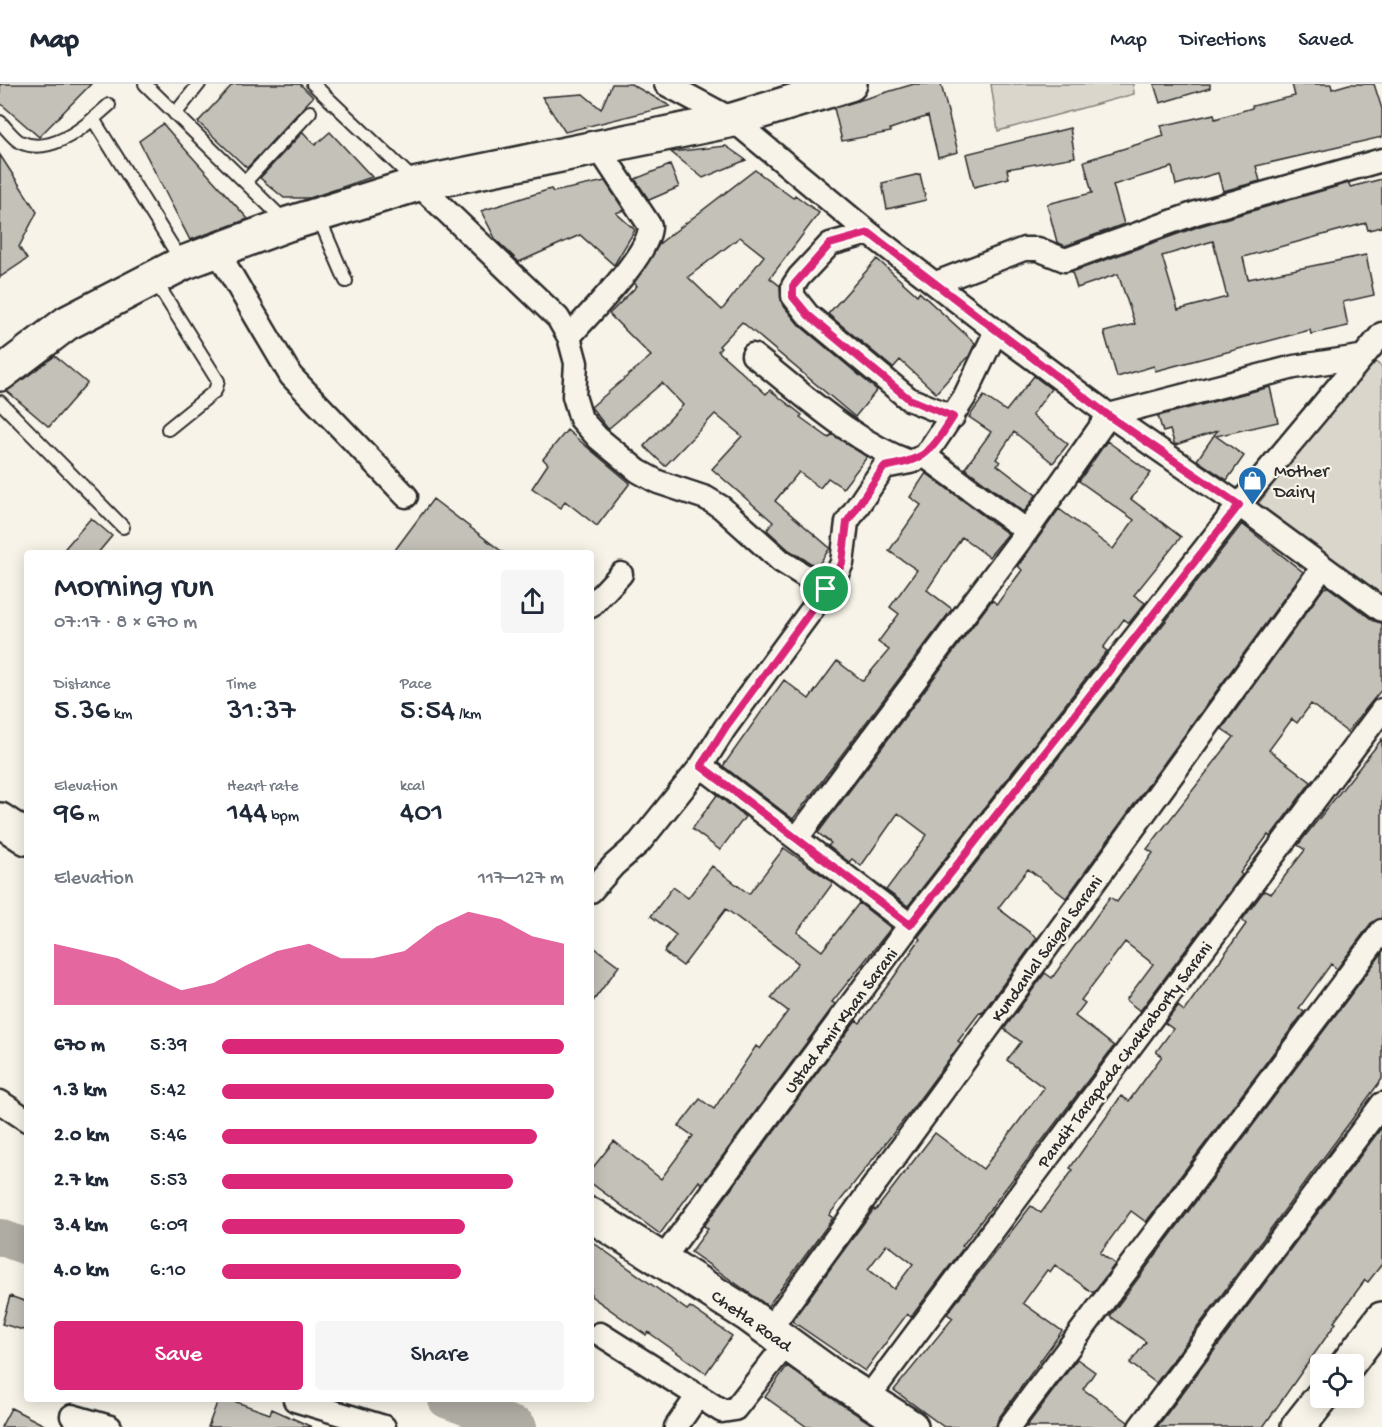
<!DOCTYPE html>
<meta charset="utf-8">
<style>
:root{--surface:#fff;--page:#f6f6f7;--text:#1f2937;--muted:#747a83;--line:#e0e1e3;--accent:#db2777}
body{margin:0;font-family:"Gochi Hand",sans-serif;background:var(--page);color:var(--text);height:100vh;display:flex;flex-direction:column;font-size:22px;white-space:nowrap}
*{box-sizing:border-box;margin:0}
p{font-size:20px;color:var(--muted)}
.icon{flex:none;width:33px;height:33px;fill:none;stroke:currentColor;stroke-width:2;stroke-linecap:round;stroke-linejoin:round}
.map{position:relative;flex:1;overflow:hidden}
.panel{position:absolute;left:24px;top:466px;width:570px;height:852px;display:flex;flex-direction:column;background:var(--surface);border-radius:6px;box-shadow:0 3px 15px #0003}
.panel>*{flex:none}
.buttons{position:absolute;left:1310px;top:1270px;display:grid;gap:12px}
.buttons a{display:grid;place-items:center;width:54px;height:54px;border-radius:6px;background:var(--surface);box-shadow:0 3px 15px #0003;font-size:30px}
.pin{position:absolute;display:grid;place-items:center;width:51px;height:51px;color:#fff;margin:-26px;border:3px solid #fff;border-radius:50%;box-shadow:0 2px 6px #0007}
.round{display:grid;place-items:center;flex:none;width:63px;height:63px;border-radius:6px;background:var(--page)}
.summary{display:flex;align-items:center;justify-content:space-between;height:102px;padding:0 30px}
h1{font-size:33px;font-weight:600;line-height:45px}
.figures{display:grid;grid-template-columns:repeat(3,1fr);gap:9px;height:102px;padding:6px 30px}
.figures div{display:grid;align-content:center}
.figures b{font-size:30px;font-weight:600}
.figures small{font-size:16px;font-weight:400}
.figures p{font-size:16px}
.chart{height:168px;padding:12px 30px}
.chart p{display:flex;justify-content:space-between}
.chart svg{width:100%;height:108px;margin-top:6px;fill:var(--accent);opacity:.7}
.primary-button{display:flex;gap:12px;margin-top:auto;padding:12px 30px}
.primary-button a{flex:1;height:69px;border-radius:6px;background:var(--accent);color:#fff;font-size:24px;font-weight:600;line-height:69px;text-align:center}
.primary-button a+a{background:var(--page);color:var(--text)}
ul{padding:0 30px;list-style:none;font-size:20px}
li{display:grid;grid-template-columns:96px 72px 1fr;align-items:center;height:45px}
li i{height:15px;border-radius:8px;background:var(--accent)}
header{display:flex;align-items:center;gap:36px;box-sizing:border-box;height:84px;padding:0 30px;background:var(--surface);border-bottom:2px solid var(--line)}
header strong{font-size:28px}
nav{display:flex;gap:33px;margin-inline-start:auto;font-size:21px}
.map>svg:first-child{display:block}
.green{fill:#dad6cc;stroke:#82807c;stroke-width:1.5}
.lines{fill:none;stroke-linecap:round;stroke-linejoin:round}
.river{stroke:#afaca4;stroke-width:36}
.building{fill:#c4c1b9;stroke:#2b2b2b;stroke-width:1.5;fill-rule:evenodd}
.lane-casing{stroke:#2b2b2b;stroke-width:16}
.street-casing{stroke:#2b2b2b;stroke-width:27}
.secondary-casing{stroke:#2b2b2b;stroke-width:38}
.lane{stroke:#f7f3e8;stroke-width:12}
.street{stroke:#f7f3e8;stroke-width:22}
.secondary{stroke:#f7f3e8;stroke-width:33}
.route-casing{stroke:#fff;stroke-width:12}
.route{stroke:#db2777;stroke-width:8}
.labels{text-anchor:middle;stroke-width:4.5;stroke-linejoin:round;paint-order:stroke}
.poi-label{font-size:18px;fill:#2b2b2b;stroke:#f7f3e8;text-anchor:start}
.street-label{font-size:18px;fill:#2b2b2b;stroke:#f7f3e8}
</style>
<header>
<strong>Map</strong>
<nav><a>Map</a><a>Directions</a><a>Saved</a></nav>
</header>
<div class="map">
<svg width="1382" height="1343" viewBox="0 0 1382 1343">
<rect width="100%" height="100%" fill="#f7f3e8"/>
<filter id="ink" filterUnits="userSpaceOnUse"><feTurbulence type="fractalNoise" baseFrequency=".0167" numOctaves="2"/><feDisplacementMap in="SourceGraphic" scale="12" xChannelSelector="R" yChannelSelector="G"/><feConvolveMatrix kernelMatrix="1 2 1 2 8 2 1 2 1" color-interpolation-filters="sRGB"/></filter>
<g filter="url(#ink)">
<!-- green -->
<path class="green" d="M991 0H1133L1134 10 998 47Z
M1357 265 1382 283V515L1254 425 1267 409 1255 400Z"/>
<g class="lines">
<!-- river -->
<path class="river" d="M0 1153 27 1163
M446 1316 519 1343"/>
</g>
<!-- building -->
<path class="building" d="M0 0H91L39 53 0 19Z
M233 0H300L313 13 247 84 198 38Z
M612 0H631L670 22 565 48 542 13 583 10 601 25Z
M914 0H941L958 68 938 73 928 32 890 45 891 48 842 57 834 24Z
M1154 0H1210V4L1160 19Z
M1292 0H1331L1332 5 1349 0H1374L1382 25V53L1256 82 1260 97 1223 107 1218 89 1176 101 1172 83 1113 101 1124 140 1065 162 1057 158 1047 120 1092 109 1084 77 1164 52 1161 42 1214 30 1215 35 1252 24V22L1295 12Z
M163 40 185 65 248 135 190 156 139 57Z
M1070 44 1075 73 1007 85 1009 94 974 103 966 70Z
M303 48 315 61 330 48 372 93 310 114H284L260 94Z
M726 62 746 76 703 94 671 68Z
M0 71 37 128 19 163 27 175 0 193Z
M670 81 679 103 649 116 635 95Z
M755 86 793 114 795 111 819 129 770 194 780 202 782 220 799 241 877 306 855 333 742 238 719 262 721 264 718 267 766 310 770 306 802 331 800 333 829 354 832 350 867 373 843 404 828 394 820 404 799 388 775 417 830 464 817 483 789 466 767 446 773 438 712 385 742 352 715 330 665 382 644 362 683 321 662 299 608 345 591 323 651 272 609 230 637 202 634 199 660 159ZM740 153 764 172 722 226 688 193Z
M920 90 926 116 887 125 882 99Z
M1382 95V143L1368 146 1366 139 1243 173 1248 195 1366 171 1374 211 1343 218 1348 242 1311 250 1310 246 1155 287 1154 282 1117 293 1104 248 1135 240 1118 190 1077 204 1072 188 1200 142 1349 99 1350 103ZM1213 157 1227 213 1178 226 1162 172Z
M605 97 624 126 616 129 635 146 614 181 580 151 519 178 496 156 481 127 551 105 553 108Z
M877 175 917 211 919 208 975 259 969 272 936 309 900 276 893 284 828 230Z
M55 272 87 299 49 343 7 307Z
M1034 292 1051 305 1032 331 1068 360 1053 379 1014 348 996 375 1000 378 997 381 1036 411 1024 428 965 384 991 348 969 333 984 312 1006 327Z
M1270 303 1278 338 1216 352 1244 372 1227 396 1197 376 1217 347 1175 361 1170 346 1163 348 1158 332Z
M567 346 630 399 597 442 565 417 561 424 532 404 548 380 543 375Z
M1107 357 1151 389 1131 415 1181 453 1134 511 1145 519 1129 539 1124 535 1103 564 1107 567 908 822 886 806 927 751 898 729 861 782 852 775 849 778 828 762 831 759 818 749 992 516 997 520 1022 486 1018 482 1059 425 1113 465 1134 436 1079 397Z
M926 389 1008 450 989 473 962 453 927 506 952 525 793 735 723 682 784 596 809 615 837 577 863 597 889 566 878 558 899 530 890 523 917 486 889 467 921 421 910 413Z
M433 415 505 470H392Z
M91 434 112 452 97 470H60Z
M1242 440 1303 488 1066 814 1028 785 998 824 1037 854 982 929 980 928 958 957 961 959 910 1028 829 1131 833 1134 768 1222 691 1168 708 1145 704 1142 856 936 860 939 891 897 920 855 918 853 921 849Z
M1328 503 1374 537 1382 539V605L1347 648 1311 620 1297 639 1292 635 1269 666 1311 698 1270 753 1268 751 1240 789 1242 791 1140 927 1126 916 1153 880 1125 858 1081 916 1085 919 1075 932 1114 962 962 1162 964 1163 911 1233 907 1230 865 1287 792 1237 874 1125 875 1127 935 1049 983 1085 1044 1004 1007 976 1021 958 1004 945 1045 889 1052 894 1110 813 1117 818 1153 769 1147 765 1234 653 1222 645 1324 504ZM887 1160 913 1180 894 1205 868 1185Z
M1382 655V834L1371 839 1337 885 1331 880 1299 924 1304 928 1146 1138 1131 1127 1100 1169 1115 1180 1093 1209 1055 1181 1050 1188 1047 1186 1023 1219 1062 1247 998 1335 996 1343H944L894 1306 953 1234 947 1230 1031 1122 1041 1129 1073 1086 1070 1084 1121 1012 1129 1017 1162 972 1156 968 1173 945 1165 939 1178 922 1184 927 1246 840 1242 836 1264 807 1271 810 1305 766 1298 761Z
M717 711 745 733 720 766 692 745Z
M784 764 833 799 797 848 822 867 859 819 891 844 832 918 835 920 702 1100 699 1097 660 1150 591 1099V1086L614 1057 661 1095 693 1052 679 1042 700 1015 714 1025 756 962 760 965 788 927 771 914 798 879 726 825 683 882 664 868 676 851 651 832 673 803 688 814 712 782 749 810Z
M591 861 619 882 591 920Z
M1382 869V995L1156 1299 1130 1279 1146 1258 1110 1232Z
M1382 1043V1180L1368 1198 1365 1196 1334 1238 1336 1239 1263 1343H1157Z
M591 1157 687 1226 690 1223 732 1252 706 1289 648 1248 646 1251 591 1212Z
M10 1212 27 1218V1247L2 1240Z
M1077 1275 1095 1288 1083 1305 1128 1338 1127 1343H1026Z
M787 1282 824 1309 876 1343H807L765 1313Z
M218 1316H231L270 1330 272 1325 312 1343H208Z
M11 1324 48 1343H1Z"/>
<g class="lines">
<defs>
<path id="lane" d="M145 0 287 139
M313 0 415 97
M175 30 199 0
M93 35 109 21
M0 38C6 44 13 54 20 58 46 70 74 51 93 35L182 178
M245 98 310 28
M318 132 346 197
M154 195 218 297 215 307 168 345
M0 318 123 443"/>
<path id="street" d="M666 0 733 36 869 149 996 247 1109 331 1239 421 1382 526
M418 100 558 234 569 253 576 279 574 312 581 335 598 354 638 387 658 398 706 414 721 423 781 477 826 505
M869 149 830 160 799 193 793 202V212L808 231 909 315 953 333
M216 165 291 292 406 412
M936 199 1024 165H1038L1065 176 1196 129 1382 76
M569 253C589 229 650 171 650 142L598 63
M753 271C802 309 851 357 910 378L925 372 1027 447
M925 372 964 314 996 247
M591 522 621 490
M701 682 725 644 835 494 842 479 847 438 884 383 910 378
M797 754 1027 447 1109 331 1294 283 1360 273
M591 807 614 781 639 759 701 682 910 841
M0 1018 27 1036
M662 1176 910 841 1239 421 1382 250
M769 1246 1323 483
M600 1250 722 1327 735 1325 787 1259
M867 1315 1382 626
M295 1316 384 1343
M72 1332 110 1343
M676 1343 697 1313
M1009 1343 1382 847
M1140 1343 1382 1020"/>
<path id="secondary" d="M0 290 67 239 183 179 288 140 418 100 733 36 850 0
M0 736 27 754
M591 1131 747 1230 835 1294 911 1343
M1347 1281 1382 1235
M1298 1343 1321 1314"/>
</defs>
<!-- lane casing -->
<use href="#lane" class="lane-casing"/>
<!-- street casing -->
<use href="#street" class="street-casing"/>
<!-- secondary casing -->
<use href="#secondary" class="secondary-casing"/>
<!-- lane -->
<use href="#lane" class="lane"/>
<!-- street -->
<use href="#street" class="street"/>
<!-- secondary -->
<use href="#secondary" class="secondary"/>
</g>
</g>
<g class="lines" filter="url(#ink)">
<defs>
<path id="route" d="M869 149 1109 332 1239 421 910 841 701 682 725 644 835 494 842 479 847 438 884 383C927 375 930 369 953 333L909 315 808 231 793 213V202L830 160Z"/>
</defs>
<!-- route casing -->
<use href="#route" class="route-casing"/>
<!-- route -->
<use href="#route" class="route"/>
</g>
<!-- icons -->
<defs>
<symbol id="shop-pin" viewBox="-11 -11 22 30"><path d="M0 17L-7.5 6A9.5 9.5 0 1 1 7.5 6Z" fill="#1f6fb2" stroke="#f7f3e8"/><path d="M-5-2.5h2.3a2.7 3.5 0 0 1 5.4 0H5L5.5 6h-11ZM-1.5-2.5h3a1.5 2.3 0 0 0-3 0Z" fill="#fff"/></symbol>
</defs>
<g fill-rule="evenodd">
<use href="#shop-pin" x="1236" y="380" width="33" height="45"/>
</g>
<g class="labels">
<!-- poi labels -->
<g class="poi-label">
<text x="1274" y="392">Mother<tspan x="1274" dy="21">Dairy</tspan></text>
</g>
<!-- street labels -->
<g class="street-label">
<text transform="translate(1046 864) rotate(-54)" y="6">Kundanlal Saigal Sarani</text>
<text transform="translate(840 936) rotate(-53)" y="6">Ustad Amir Khan Sarani</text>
<text transform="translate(1124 970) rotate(-53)" y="6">Pandit Tarapada Chakraborty Sarani</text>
<text transform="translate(752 1236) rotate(35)" y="6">Chetla Road</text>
</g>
</g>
</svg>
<div class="buttons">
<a><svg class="icon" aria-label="locate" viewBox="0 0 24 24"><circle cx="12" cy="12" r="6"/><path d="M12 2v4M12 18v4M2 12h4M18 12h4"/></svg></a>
</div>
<div class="pin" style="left:826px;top:505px;background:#1e9e55"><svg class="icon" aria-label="arrive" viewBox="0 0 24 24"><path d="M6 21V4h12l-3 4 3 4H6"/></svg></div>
<section class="panel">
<div class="summary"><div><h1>Morning run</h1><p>07:17 · 8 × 670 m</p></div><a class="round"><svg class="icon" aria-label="share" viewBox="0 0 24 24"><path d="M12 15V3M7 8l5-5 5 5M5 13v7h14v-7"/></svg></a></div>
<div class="figures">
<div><p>Distance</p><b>5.36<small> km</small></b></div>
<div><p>Time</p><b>31:37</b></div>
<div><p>Pace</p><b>5:54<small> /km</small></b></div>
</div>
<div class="figures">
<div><p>Elevation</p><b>96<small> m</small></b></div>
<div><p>Heart rate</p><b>144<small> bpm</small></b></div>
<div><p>kcal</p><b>401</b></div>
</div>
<div class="chart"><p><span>Elevation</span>117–127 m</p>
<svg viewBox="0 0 160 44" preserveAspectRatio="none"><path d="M0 44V19L10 22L20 25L30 32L40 38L50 35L60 28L70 22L80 19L90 25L100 25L110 22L120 12L130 6L140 9L150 16L160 19V44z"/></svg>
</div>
<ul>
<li><b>670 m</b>5:39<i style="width:100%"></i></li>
<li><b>1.3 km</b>5:42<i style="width:97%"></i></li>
<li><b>2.0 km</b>5:46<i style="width:92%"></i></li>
<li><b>2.7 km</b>5:53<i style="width:85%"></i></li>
<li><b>3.4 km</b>6:09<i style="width:71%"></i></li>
<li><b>4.0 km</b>6:10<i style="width:70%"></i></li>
</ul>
<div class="primary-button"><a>Save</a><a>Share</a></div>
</section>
</div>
